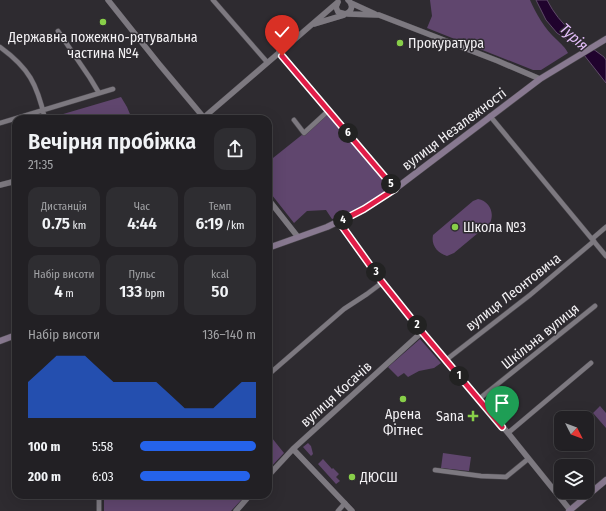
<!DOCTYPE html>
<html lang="uk">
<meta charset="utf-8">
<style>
:root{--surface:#222024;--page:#2e2d31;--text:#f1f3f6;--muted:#a2a3a6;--line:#3f3e41;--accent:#2563eb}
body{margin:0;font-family:"Fira Sans Condensed",sans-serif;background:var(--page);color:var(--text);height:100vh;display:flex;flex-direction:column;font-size:15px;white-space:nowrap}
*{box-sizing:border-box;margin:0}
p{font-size:13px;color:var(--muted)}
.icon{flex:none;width:22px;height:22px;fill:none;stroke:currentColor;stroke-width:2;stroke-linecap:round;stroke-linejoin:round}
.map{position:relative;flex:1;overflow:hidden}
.sheet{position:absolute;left:12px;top:115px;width:260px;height:384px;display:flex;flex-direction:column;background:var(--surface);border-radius:12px;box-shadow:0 4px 16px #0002,0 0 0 1px var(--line)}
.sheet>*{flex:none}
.needle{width:26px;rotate:132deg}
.tools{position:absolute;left:554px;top:411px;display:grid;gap:8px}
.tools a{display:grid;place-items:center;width:40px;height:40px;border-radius:8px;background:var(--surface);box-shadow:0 4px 16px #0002,0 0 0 1px var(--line);font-size:20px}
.pin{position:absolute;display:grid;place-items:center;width:34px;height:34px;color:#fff;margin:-41px -17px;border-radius:50% 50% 50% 0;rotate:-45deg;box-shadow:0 0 4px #0007}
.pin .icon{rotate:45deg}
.km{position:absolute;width:20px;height:20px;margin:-10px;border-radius:50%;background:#222;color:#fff;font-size:11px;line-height:20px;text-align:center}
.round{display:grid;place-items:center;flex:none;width:42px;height:42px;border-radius:12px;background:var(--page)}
.head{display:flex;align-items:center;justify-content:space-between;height:68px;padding:0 16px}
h1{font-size:22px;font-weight:600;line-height:30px}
.metrics{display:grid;grid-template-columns:repeat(3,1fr);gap:6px;height:68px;padding:4px 16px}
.metrics div{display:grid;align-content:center;border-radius:10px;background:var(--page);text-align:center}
.metrics b{font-size:17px;font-weight:600}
.metrics small{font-size:11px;font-weight:400}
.metrics p{font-size:11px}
.chart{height:112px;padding:8px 16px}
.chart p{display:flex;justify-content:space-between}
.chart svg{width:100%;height:72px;margin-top:4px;fill:var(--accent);opacity:.7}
ul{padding:0 16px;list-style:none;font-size:13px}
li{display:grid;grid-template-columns:64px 48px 1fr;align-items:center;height:30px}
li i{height:10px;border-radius:5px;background:var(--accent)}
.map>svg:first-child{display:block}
.green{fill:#60466e}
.water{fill:#20032d;stroke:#5f4a69}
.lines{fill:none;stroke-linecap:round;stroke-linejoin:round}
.minor-casing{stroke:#4b484d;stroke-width:5.5}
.tertiary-casing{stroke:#4b484d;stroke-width:6}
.secondary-casing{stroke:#4b484d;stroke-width:7}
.minor{stroke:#7d7980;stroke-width:4.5}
.tertiary{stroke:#7d7980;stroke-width:5.5}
.secondary{stroke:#887990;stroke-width:6}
.route-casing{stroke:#fff;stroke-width:8}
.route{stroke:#e11d48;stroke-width:5}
.poi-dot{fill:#88cf49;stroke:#2e2b30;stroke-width:1.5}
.labels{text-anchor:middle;stroke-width:3;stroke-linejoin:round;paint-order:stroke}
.poi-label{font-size:14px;fill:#f3f1f4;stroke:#2e2b30;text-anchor:start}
.street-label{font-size:14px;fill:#f3f1f4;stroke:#2e2b30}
.water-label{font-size:15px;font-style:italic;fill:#e3bdf9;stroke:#2e2b30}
</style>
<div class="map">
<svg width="606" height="511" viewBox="0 0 606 511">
<rect width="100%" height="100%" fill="#2e2b30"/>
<!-- green -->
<path class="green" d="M430 0H530C536 14 545 29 556 39 561 44 565 47 568 53L541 70H533L427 28 432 16Z
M121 97 127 107 132 119H53V117Z
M328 114 391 188 347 215 332 219 326 210 307 211 294 223 268 190V162Z
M478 199C489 201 495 212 490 223L454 253 447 256C437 253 431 245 433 235L473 201Z
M420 339 441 363 434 368 419 371 408 377 404 373 398 377 388 367Z
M600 406 606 413V428L593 413Z
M268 433 284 453 268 470Z
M308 443 311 446 313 454 311 456 303 447Z
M443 453 471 457 469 471 441 468Z
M323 459 332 469 333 468 339 474 336 477 340 481 336 484 318 464Z
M104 495H246L231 511H104Z"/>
<!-- water -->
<path class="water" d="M536 0H547C560 26 581 40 604 57L606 60V83L577 46 557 33 546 20Z"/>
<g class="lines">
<defs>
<path id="minor" d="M213 0 267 62
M58 31 90 78 99 93
M0 47C29 68 37 84 45 119
M490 116 606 256
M294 120 304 133 328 111
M0 123 113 89
M592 239 606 227
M446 360 530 295 594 241
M268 375 344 309 367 294 383 282
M479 399 595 306
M508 433 591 363
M435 470 481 476 506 477 528 459
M99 495V511
M338 511 345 503"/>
<path id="tertiary" d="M108 0 159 64 205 119
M338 2 336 7 338 12 345 14C352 12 354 5 348 0
M351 3 375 14
M348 14 379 15 498 61 540 79
M314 24 344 15
M279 52 395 189
M202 119 338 2
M0 185 16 181
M268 199 298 237
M339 222 383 282 422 332 508 433 570 510
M293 449 352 511
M268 476 293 449 422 332
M236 511 250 495"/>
<path id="secondary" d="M268 248 327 227 364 209 395 189 540 79 606 39
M0 341 16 335
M569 511 606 480"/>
</defs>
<!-- minor casing -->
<use href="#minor" class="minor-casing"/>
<!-- tertiary casing -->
<use href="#tertiary" class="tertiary-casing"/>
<!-- secondary casing -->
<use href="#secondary" class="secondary-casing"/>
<!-- minor -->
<use href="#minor" class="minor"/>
<!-- tertiary -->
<use href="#tertiary" class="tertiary"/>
<!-- secondary -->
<use href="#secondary" class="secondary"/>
</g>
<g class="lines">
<defs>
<path id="route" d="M282 56 395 189 364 209 339 222 382 282 422 332 502 427"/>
</defs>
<!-- route casing -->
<use href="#route" class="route-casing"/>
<!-- route -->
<use href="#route" class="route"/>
</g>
<!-- markers -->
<g class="poi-dot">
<circle cx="103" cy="22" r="4"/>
<circle cx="400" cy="43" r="4"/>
<circle cx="455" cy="227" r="4"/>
<circle cx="403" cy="399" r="4"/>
<path d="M471 410h4v4h4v4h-4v4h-4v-4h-4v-4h4z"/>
<circle cx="352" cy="477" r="4"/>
</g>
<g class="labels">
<!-- poi labels -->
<g class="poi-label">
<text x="103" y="42" text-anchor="middle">Державна пожежно-рятувальна<tspan x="103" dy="16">частина №4</tspan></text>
<text x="408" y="48">Прокуратура</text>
<text x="463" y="232">Школа №3</text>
<text x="403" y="419" text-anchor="middle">Арена<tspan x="403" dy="16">Фітнес</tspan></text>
<text x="464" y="421" text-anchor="end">Sana</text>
<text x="360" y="482">ДЮСШ</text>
</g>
<!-- street labels -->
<g class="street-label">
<text transform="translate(454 129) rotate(-37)" y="5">вулиця Незалежності</text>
<text transform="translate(513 292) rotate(-38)" y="5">вулиця Леонтовича</text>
<text transform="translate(540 336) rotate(-39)" y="5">Шкільна вулиця</text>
<text transform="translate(336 394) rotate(-42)" y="5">вулиця Косачів</text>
</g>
<!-- water labels -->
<g class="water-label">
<text transform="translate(574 37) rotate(42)" y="5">Турія</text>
</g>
</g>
</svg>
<div class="tools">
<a><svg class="needle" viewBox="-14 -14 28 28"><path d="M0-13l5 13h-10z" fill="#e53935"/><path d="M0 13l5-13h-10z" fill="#a2a3a6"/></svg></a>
<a><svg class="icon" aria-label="layers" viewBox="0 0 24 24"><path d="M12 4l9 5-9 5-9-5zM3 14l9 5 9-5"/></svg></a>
</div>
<div class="pin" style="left:502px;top:427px;background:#1e9e55"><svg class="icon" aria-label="arrive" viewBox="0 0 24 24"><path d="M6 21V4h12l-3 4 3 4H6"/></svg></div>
<div class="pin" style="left:282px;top:56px;background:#d93025"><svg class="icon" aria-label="check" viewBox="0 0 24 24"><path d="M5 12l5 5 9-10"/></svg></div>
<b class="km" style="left:459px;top:376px">1</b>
<b class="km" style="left:417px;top:325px">2</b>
<b class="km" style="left:376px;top:272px">3</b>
<b class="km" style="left:343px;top:220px">4</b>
<b class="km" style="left:391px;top:184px">5</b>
<b class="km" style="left:348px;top:133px">6</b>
<section class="sheet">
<div class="head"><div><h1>Вечірня пробіжка</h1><p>21:35</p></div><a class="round"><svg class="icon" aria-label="share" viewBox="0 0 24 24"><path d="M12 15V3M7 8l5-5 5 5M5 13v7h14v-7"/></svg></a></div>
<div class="metrics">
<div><p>Дистанція</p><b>0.75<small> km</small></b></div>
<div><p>Час</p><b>4:44</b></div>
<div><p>Темп</p><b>6:19<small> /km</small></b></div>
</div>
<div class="metrics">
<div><p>Набір висоти</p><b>4<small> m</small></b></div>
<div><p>Пульс</p><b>133<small> bpm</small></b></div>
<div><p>kcal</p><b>50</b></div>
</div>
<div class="chart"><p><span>Набір висоти</span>136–140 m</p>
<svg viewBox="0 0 160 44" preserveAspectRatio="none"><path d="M0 44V22L10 14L20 6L30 6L40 6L50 14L60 22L70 22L80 22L90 22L100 30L110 38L120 38L130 38L140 30L150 22L160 22V44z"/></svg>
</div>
<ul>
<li><b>100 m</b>5:58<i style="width:100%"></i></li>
<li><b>200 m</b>6:03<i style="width:95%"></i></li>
</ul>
</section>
</div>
